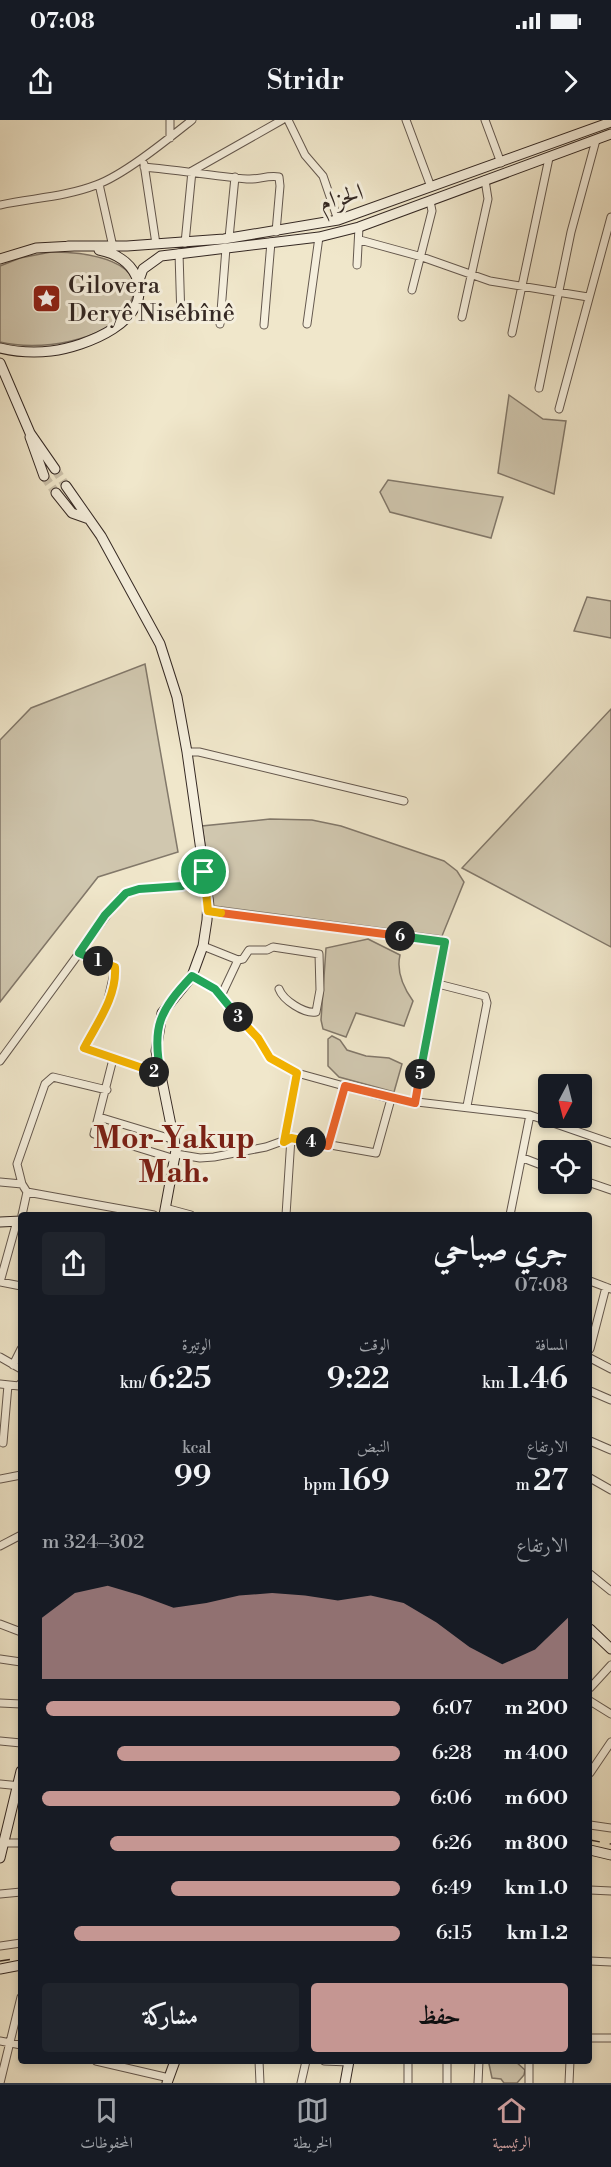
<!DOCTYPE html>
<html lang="ar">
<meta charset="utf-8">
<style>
:root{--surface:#171b24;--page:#20242c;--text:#f1f3f6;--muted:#9ea1a6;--line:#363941;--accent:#c59692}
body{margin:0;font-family:"Libre Bodoni",Amiri,serif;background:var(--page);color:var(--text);direction:rtl;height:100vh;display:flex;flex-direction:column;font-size:22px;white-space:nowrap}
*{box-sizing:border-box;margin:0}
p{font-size:20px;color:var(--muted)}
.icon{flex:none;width:33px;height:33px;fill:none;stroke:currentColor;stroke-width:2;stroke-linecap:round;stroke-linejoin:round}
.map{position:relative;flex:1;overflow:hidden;direction:ltr}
.drawer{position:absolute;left:18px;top:1092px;width:574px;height:852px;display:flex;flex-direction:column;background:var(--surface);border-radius:6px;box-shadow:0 3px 9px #0003;direction:rtl}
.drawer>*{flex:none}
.needle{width:39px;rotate:187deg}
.buttons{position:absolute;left:538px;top:954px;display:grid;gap:12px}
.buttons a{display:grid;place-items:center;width:54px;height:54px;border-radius:6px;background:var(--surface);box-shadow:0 3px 9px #0003;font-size:30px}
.pin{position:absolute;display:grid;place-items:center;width:51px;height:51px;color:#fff;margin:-26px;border:3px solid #fff;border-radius:50%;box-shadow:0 2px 6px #0007}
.km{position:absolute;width:30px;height:30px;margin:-15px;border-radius:50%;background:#222;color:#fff;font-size:16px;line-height:30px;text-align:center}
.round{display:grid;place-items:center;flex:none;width:63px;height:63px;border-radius:6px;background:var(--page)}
.headline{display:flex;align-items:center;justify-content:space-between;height:102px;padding:0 24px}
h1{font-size:33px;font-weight:600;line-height:45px}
.metrics{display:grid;grid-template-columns:repeat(3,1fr);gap:9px;height:102px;padding:6px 24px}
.metrics div{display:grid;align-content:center}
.metrics b{font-size:30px;font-weight:600}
.metrics small{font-size:16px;font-weight:400}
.metrics p{font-size:16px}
.chart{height:168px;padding:12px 24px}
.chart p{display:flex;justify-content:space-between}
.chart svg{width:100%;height:108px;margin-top:6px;fill:var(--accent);opacity:.7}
.button{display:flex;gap:12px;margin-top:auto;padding:12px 24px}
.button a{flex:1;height:69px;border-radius:6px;background:var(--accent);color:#111;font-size:24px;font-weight:600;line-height:69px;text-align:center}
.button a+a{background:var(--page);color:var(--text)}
ul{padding:0 24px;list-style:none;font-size:20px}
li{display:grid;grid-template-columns:96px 72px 1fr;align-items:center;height:45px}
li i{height:15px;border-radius:8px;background:var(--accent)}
.status{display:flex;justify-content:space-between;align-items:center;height:42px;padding:0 30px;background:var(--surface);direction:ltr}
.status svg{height:16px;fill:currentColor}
header{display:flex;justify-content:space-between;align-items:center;height:78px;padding:0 24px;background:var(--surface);font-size:27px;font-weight:600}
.menu{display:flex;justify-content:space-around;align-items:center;height:84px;border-top:2px solid var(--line);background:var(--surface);font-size:16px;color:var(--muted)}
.menu a{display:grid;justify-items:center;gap:3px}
.menu .current{color:var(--accent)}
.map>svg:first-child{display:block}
.green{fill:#d0c7af;stroke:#82786a;stroke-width:1.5}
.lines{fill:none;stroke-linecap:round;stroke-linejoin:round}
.secondary-tunnel{stroke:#cbc1aa;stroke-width:9;stroke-dasharray:9 4.5;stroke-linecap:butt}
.street-casing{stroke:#64584e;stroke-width:9}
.secondary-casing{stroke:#352924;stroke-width:11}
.street{stroke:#f5efdd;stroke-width:7}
.secondary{stroke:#f5efdd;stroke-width:9}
.rail{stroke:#352924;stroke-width:1.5;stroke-dasharray:10 10;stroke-linecap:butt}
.split-1-casing{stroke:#fff;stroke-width:12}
.split-2-casing{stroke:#fff;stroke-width:12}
.split-3-casing{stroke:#fff;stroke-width:12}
.split-4-casing{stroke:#fff;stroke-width:12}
.split-5-casing{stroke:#fff;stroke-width:12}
.split-6-casing{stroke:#fff;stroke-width:12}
.split-7-casing{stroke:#fff;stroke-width:12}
.split-8-casing{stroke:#fff;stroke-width:12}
.split-1{stroke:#22a559;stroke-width:8}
.split-2{stroke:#f5b400;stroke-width:8}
.split-3{stroke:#22a559;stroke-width:8}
.split-4{stroke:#f5b400;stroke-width:8}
.split-5{stroke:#f0652b;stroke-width:8}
.split-6{stroke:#22a559;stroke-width:8}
.split-7{stroke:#f0652b;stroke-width:8}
.split-8{stroke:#f5b400;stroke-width:8}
.labels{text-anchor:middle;stroke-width:6;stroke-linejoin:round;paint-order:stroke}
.street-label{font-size:24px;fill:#352924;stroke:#f5efdd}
.poi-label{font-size:24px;fill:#352924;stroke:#f5efdd;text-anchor:start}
.district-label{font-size:30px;font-weight:bold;fill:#7a1f14;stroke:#f5efdd}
</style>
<div class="status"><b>07:08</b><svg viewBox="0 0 49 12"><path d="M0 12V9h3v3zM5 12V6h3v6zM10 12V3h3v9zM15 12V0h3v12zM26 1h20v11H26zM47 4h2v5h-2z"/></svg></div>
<header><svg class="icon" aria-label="forward" viewBox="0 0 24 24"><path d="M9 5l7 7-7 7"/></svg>Stridr<svg class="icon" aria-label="share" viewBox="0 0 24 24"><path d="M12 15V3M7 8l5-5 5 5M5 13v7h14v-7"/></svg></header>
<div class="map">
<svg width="611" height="1963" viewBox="0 0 611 1963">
<rect width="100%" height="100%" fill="#f0e7cb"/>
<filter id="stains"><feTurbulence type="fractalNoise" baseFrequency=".00333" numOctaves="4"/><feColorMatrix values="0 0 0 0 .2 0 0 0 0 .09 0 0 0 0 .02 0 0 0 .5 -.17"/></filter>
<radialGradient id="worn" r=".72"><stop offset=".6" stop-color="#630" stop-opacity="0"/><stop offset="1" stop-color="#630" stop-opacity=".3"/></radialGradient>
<!-- green -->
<path class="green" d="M51 132C80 131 159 140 127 188 105 223 37 231 0 222V146L20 138Z
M509 275 543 299 566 301 554 374 498 353Z
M388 360 503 377 491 418 390 392 380 372Z
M587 477 611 481V518L574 511Z
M145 544 178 732 98 757 0 882V620L31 588Z
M611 589V827L462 748Z
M270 699 312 700 341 706 444 741 457 751 464 762 442 816 214 786 202 706Z
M368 819 400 835C396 852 403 867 413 881L404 906 356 893 346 917 323 909 321 900 326 828Z
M332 916 340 920 347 930 366 936 389 938 402 944 394 972 339 957 328 946V919Z
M492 1941 516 1942 525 1950 524 1955 517 1963H504L501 1959 492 1958 489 1944Z"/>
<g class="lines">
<!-- secondary-tunnel -->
<path class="secondary-tunnel" d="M55 349 66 366
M44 356 56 373"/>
<defs>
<path id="street" d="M170 0V18
M288 0 305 35 323 56 338 100
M406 0 431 67
M485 0 501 43
M144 44 156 124
M144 47C178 50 212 56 247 59 258 60 267 55 279 57L280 66 276 112
M99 64 113 127
M0 85C32 78 65 77 96 65 124 55 168 19 192 0
M229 118 235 57
M360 120 422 137 490 161 588 177
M185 123 192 51 282 0
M179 133 181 199
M357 145 359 107
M412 170 432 91 430 81
M462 197 488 79 485 60
M220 204 226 128
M307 204 319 117
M264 205 271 122
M512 213 549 38
M539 268 571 112 596 20
M559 289 611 97
M187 632H199L404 681
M208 791 445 822 415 983
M203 826 238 840 221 876
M79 833 112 845 115 849 107 884 84 928 161 954
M238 840 243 839 249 830H267L273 827 319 834 320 870 316 892C304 894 283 880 279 869
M192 856 215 869 257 918 270 938 297 953 391 979 530 995 611 1023
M438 864 485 876 487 883 467 986
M113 939 94 1014 175 1039
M0 941 121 776 139 769 182 766 204 752
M99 997 175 1020
M284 1022 297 953
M328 1026 345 966
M176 1034 200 1038 214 1037 266 1027 291 1018 376 1033 391 979
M523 1038 549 1048
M582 1060 611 1070
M0 1062 22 1064 27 1072 154 1095
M22 1064 17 1044 45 964 53 957 107 970
M165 1088 191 1095
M22 1095 27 1072
M286 1095 291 1018
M510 1095 530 995
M17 1101 0 1162 21 1166
M590 1161 611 1169
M590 1229 606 1167
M0 1237 21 1249
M590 1238 611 1249
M13 1245 21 1229
M0 1264 19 1266 21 1263
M590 1271 611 1280
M590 1321 611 1330
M3 1323 8 1265
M590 1358 611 1370
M0 1359 21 1355
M0 1426 21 1415
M590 1454 611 1471
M0 1504 21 1512
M0 1539 21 1542
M590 1568 611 1545
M590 1581 611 1594
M0 1583 21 1584
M0 1621 21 1623
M590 1653 611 1622
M0 1664 21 1666
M590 1705 611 1708
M0 1723H21
M590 1770 611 1771
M0 1774 21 1772
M0 1826 21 1823
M590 1841 611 1842
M590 1918H611
M0 1921 21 1925
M96 1941 169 1958
M259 1941 260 1963
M324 1941 349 1942
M408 1941V1963
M529 1941V1963
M0 1963 21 1877
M301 1963 306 1941
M447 1963V1941
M478 1963 479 1941
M569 1963 570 1941"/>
<path id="secondary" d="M68 126H127L224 119 338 100 611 2
M0 139 36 128 74 126
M138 163 143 149 161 136 319 117 359 107 611 14
M0 228C17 232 34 233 51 231 84 227 155 201 136 156 129 141 114 133 99 130
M0 243 30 313 55 349
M30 317 44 356
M66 366 101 416 160 524 177 577 187 632 208 780 207 800 203 826 192 856 162 893 156 931 176 1030 164 1095
M56 373 72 393 89 399
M0 1102 21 1101
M590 1509 611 1529
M590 1730 611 1735
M0 1738 21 1651
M0 1849 21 1845
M167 1963 175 1941
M345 1963 349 1941"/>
</defs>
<!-- street casing -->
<use href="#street" class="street-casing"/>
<!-- secondary casing -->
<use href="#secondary" class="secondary-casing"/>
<!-- street -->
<use href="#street" class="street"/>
<!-- secondary -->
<use href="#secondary" class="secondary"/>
<!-- rail -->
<path class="rail" d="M590 1720 611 1724
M0 1841 21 1838"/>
</g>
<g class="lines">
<defs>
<path id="split-1" d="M98 841 79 833 105 795 126 773 139 769 182 766 204 752"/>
<path id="split-2" d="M98 841 115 847C117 877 97 903 84 928L154 952"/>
<path id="split-3" d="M154 952 161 954C151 907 160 890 192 856L215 869 238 897"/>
<path id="split-4" d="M238 897 258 918 270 938 297 953 284 1022 291 1018 311 1022"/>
<path id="split-5" d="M311 1022 328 1026 345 966 415 983 420 954"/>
<path id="split-6" d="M400 816 445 822 420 954"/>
<path id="split-7" d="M221 793 400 816"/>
<path id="split-8" d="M204 752 208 791 221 793"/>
</defs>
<!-- split-1 casing -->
<use href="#split-1" class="split-1-casing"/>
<!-- split-2 casing -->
<use href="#split-2" class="split-2-casing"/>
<!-- split-3 casing -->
<use href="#split-3" class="split-3-casing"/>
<!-- split-4 casing -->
<use href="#split-4" class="split-4-casing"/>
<!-- split-5 casing -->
<use href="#split-5" class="split-5-casing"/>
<!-- split-6 casing -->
<use href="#split-6" class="split-6-casing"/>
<!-- split-7 casing -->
<use href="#split-7" class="split-7-casing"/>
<!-- split-8 casing -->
<use href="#split-8" class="split-8-casing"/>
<!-- split-1 -->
<use href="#split-1" class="split-1"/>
<!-- split-2 -->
<use href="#split-2" class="split-2"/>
<!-- split-3 -->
<use href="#split-3" class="split-3"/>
<!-- split-4 -->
<use href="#split-4" class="split-4"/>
<!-- split-5 -->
<use href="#split-5" class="split-5"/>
<!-- split-6 -->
<use href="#split-6" class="split-6"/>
<!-- split-7 -->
<use href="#split-7" class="split-7"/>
<!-- split-8 -->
<use href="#split-8" class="split-8"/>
</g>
<!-- icons -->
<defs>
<symbol id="sight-square" viewBox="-11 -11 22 22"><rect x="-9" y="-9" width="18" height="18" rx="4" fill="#8f2418" stroke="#f5efdd"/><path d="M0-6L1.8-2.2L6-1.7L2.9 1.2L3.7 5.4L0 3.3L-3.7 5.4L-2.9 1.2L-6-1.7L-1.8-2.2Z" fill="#fff"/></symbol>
</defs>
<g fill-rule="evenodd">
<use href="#sight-square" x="30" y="162" width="33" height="33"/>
</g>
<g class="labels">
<!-- street labels -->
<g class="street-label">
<text transform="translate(341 77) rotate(-16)" y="8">الحزام</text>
</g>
<!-- poi labels -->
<g class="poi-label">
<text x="68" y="173">Gilovera<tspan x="68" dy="28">Deryê Nisêbînê</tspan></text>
</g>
<!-- district labels -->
<g class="district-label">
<text x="174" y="1028">Mor-Yakup<tspan x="174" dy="34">Mah.</tspan></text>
</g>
</g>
<rect width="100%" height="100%" filter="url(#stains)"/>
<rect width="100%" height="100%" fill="url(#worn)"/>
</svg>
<div class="buttons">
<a><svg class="needle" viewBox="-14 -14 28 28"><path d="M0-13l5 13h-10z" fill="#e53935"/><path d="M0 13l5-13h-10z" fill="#9ea1a6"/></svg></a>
<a><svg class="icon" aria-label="locate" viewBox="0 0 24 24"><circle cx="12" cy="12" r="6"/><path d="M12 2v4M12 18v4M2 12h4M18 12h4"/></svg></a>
</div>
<div class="pin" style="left:204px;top:752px;background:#1e9e55"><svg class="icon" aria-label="arrive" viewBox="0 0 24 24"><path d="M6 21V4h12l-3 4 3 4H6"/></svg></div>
<b class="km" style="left:98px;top:841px">1</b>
<b class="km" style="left:154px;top:952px">2</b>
<b class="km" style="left:238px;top:897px">3</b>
<b class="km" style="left:311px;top:1022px">4</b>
<b class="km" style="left:420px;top:954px">5</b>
<b class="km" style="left:400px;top:816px">6</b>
<section class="drawer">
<div class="headline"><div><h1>جري صباحي</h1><p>07:08</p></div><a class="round"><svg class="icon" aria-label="share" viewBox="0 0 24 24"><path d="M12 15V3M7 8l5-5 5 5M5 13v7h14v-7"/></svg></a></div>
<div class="metrics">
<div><p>المسافة</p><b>1.46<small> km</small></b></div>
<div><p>الوقت</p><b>9:22</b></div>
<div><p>الوتيرة</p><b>6:25<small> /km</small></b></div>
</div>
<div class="metrics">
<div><p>الارتفاع</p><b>27<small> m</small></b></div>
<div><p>النبض</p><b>169<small> bpm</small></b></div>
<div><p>kcal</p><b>99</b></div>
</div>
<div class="chart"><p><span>الارتفاع</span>302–324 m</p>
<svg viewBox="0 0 160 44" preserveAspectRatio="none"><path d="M0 44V19L10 9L20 6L30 10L40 15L50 13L60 10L70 9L80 10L90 12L100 10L110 13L120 21L130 31L140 38L150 32L160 19V44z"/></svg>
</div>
<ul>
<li><b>200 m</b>6:07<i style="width:99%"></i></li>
<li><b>400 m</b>6:28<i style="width:79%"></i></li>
<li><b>600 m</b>6:06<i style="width:100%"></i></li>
<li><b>800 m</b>6:26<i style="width:81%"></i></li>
<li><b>1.0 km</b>6:49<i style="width:64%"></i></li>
<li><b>1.2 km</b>6:15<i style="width:91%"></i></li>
</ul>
<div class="button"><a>حفظ</a><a>مشاركة</a></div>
</section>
</div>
<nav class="menu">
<a class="current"><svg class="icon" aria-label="home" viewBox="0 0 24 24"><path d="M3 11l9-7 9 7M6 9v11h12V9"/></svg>الرئيسية</a>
<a><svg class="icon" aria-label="map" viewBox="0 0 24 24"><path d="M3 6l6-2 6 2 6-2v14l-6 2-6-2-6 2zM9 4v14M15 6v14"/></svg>الخريطة</a>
<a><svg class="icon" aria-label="saved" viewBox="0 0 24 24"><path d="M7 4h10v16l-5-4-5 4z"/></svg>المحفوظات</a>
</nav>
